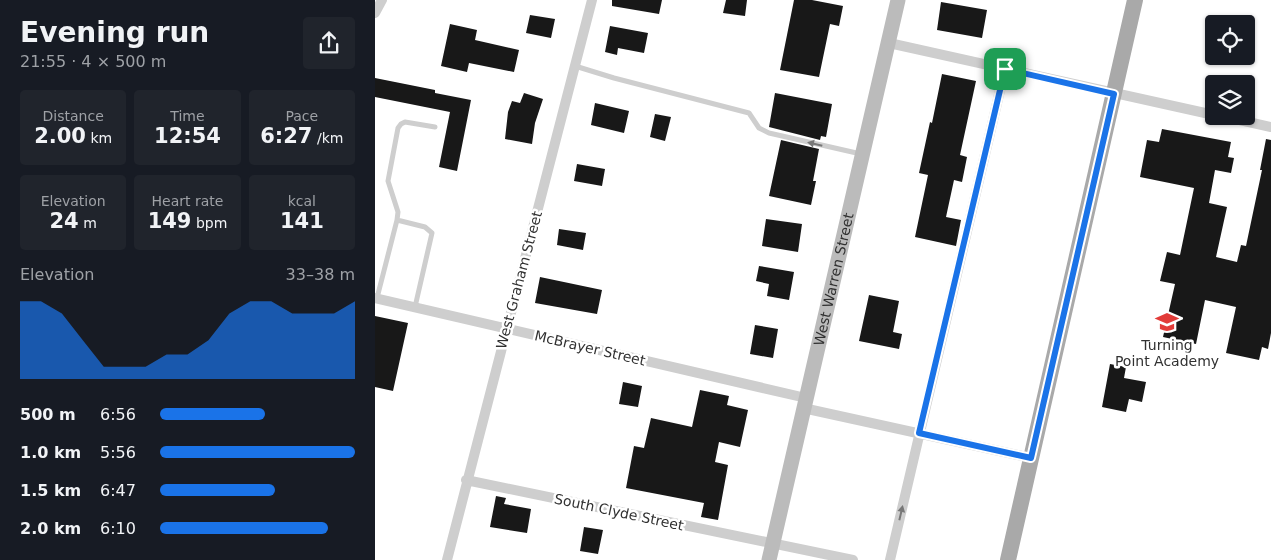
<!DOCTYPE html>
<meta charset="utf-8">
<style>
:root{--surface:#171b24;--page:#20242c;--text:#f1f3f6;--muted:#9ea1a6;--accent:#1a73e8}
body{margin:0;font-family:"DejaVu Sans",sans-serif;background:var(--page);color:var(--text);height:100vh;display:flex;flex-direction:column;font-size:19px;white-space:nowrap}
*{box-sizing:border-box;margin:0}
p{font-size:16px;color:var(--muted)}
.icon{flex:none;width:28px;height:28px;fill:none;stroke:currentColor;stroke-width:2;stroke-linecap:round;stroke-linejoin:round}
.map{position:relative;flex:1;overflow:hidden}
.drawer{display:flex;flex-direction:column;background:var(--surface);width:375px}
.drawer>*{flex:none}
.fabs{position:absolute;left:830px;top:15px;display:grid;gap:10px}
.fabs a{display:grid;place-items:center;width:50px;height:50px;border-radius:5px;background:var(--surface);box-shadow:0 1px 4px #0004;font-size:25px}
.pin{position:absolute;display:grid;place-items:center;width:42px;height:42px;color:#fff;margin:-21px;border-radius:10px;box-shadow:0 2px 8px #0006}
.round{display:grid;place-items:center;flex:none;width:52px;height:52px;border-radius:5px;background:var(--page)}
.head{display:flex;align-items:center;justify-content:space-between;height:85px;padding:0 20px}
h1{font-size:28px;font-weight:600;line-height:38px}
.metrics{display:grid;grid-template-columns:repeat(3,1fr);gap:8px;height:85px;padding:5px 20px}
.metrics div{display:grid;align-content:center;border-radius:5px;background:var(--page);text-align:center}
.metrics b{font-size:21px;font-weight:600}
.metrics small{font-size:14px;font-weight:400}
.metrics p{font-size:14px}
.chart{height:140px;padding:10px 20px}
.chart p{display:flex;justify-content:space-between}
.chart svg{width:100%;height:90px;margin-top:5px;fill:var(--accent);opacity:.7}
ul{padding:0 20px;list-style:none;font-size:16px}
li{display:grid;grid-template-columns:80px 60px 1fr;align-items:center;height:38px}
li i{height:12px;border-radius:6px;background:var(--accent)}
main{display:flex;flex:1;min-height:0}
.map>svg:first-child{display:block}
.building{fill:#181818}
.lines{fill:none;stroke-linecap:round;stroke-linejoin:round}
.service{stroke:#cecece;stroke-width:5}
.minor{stroke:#cecece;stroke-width:10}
.secondary{stroke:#bbb;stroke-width:15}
.primary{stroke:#a9a9a9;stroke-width:16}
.oneway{fill:#787878}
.route-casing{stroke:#fff;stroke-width:10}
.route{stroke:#1a73e8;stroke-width:6}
.labels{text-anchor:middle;stroke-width:5;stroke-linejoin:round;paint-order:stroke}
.street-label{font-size:14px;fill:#313131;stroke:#fff}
.poi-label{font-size:14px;fill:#313131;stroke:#fff}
</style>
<main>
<section class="drawer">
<div class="head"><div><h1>Evening run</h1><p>21:55 · 4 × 500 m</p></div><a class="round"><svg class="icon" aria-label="share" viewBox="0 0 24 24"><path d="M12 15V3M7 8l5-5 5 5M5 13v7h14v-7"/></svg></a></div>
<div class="metrics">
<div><p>Distance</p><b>2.00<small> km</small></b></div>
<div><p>Time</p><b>12:54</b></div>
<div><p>Pace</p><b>6:27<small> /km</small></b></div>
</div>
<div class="metrics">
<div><p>Elevation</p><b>24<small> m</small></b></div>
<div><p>Heart rate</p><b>149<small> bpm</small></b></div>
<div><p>kcal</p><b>141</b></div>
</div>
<div class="chart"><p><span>Elevation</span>33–38 m</p>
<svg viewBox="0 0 160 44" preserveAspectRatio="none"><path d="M0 44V6L10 6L20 12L30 25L40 38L50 38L60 38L70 32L80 32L90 25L100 12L110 6L120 6L130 12L140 12L150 12L160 6V44z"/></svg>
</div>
<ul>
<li><b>500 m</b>6:56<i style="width:54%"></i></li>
<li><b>1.0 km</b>5:56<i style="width:100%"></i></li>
<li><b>1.5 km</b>6:47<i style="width:59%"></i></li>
<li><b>2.0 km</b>6:10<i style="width:86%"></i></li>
</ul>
</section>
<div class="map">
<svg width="896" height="560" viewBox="0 0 896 560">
<rect width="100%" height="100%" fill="#fff"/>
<!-- building -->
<path class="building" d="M237 0H287L284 14 237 6Z
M351 0H372L370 16 348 13Z
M419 0H437L468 6 464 26 455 24 444 77 405 70Z
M566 2 612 10 607 38 562 30Z
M155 15 180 19 176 38 151 33Z
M75 24 102 30 100 40 144 50 139 72 94 63 92 72 66 66Z
M235 26 273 33 269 53 243 48 242 55 230 52Z
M567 74 601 81 585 155 592 157 587 182 579 180 571 217 586 220 581 246 540 237 553 175 544 173 555 122 557 123Z
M0 78 60 90V93L96 100 82 171 64 167 75 112 0 97Z
M149 93 168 99 160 123 157 144 130 139 133 112 137 101 145 103Z
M400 93 457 104 451 137 446 136 445 140 394 127Z
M220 103 254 111 249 133 216 125Z
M280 114 296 117 290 141 275 137Z
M787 129 856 142 853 157 859 158 856 173 840 170 834 203 852 207 841 257 862 262 866 245 871 246 887 170H885L891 139 896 140V333L893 349 887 347 884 360 851 353 861 307 830 300 821 344 788 337 800 284 785 281 792 252 805 255 819 188 765 177 772 140 784 142Z
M406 140 444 149 438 181H441L436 205 394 196Z
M202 164 230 169 227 186 199 181Z
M391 219 427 224 423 252 387 246Z
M184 229 211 233 208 250 182 245Z
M384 266 419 272 414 300 392 296 394 284 381 281Z
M165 277 227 290 222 314 160 303Z
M494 295 524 301 518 332 527 334 524 349 484 341Z
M0 316 33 323 18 391 0 387Z
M380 325 403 329 398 358 375 354Z
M735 364 751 367 749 378 771 382 767 402 754 399 751 412 727 407Z
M248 382 267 386 263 407 244 404Z
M325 390 354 396 352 405 373 410 365 447 344 442 340 462 353 465 343 520 326 517 329 503 251 488 259 446 269 448 276 418 317 427Z
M121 496 131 498 129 504 156 509 152 533 115 527Z
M209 527 228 530 223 554 205 551Z"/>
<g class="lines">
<!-- service -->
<path class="service" d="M200 66 239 78 374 113 384 128 394 133 486 154
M22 220 23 212 13 181 23 128 26 124 30 122 60 127
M2 298 22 220 50 227 57 233 40 307"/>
<!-- minor -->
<path class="minor" d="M0 13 7 0
M514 43 839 115
M847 116 896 127
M0 298 431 398
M428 408 656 458
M91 480 478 560
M72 560 217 0
M515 560 630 69"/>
<!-- secondary -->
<path class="secondary" id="s1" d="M394 560 523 0"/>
<!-- primary -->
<path class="primary" d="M633 560 760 0"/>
</g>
<!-- one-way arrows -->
<defs><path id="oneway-solid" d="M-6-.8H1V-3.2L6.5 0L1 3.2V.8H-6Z" transform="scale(1.25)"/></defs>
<g class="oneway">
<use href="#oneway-solid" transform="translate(440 144) rotate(-167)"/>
<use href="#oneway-solid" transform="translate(526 513) rotate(-77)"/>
</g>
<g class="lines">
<defs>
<path id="route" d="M630 69 739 94 656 458 544 433Z"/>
</defs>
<!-- route casing -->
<use href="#route" class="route-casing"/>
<!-- route -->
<use href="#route" class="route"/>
</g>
<!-- icons -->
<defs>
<symbol id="school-bare" viewBox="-9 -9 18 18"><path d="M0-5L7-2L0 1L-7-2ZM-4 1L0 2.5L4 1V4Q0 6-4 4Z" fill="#e23c39" stroke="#fff" stroke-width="2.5" paint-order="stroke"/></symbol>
</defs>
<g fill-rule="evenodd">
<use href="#school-bare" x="776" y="306" width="32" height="32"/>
</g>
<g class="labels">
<!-- street labels -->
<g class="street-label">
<text transform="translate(144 280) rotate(-75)" y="5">West Graham Street</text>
<text dy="5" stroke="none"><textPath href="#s1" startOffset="288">West Warren Street</textPath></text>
<text transform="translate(215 348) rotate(13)" y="5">McBrayer Street</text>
<text transform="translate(244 512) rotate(12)" y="5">South Clyde Street</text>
</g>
<!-- poi labels -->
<g class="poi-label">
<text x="792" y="350">Turning<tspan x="792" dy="16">Point Academy</tspan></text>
</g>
</g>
</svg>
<div class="fabs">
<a><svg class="icon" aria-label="locate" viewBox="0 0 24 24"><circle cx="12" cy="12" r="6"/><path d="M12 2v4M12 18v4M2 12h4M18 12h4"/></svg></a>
<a><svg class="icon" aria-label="layers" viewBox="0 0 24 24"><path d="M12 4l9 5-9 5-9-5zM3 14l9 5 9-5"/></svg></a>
</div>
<div class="pin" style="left:630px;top:69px;background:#1e9e55"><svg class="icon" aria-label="arrive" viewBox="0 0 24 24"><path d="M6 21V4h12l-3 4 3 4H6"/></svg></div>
</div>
</main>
